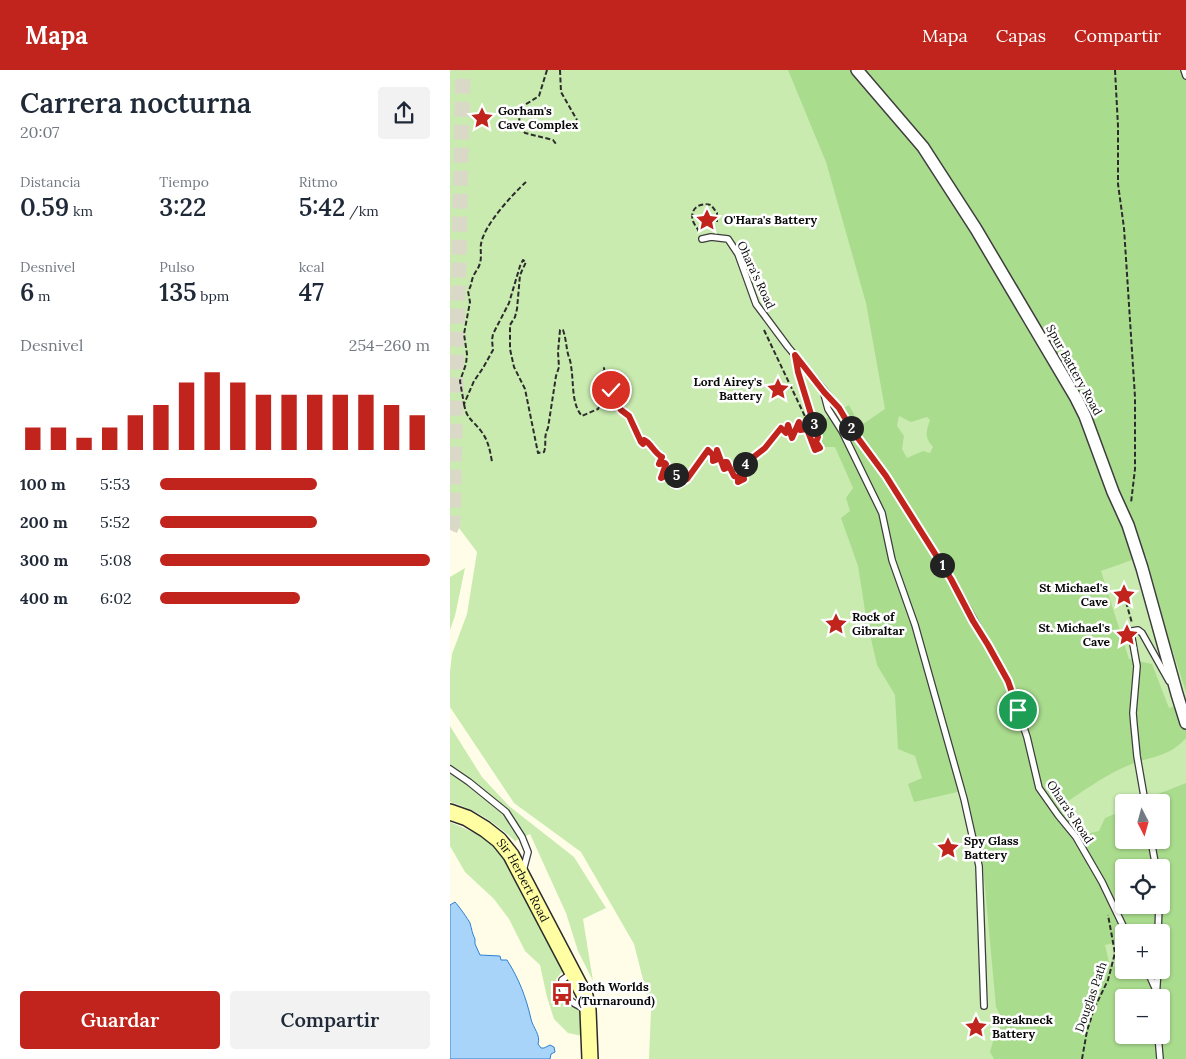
<!DOCTYPE html>
<html lang="es">
<meta charset="utf-8">
<style>
:root{--surface:#fff;--page:#f2f2f3;--text:#1f2937;--muted:#747a83;--accent:#c0241c}
body{margin:0;font-family:Lora,serif;background:var(--page);color:var(--text);height:100vh;display:flex;flex-direction:column;font-size:19px;white-space:nowrap}
*{box-sizing:border-box;margin:0}
p{font-size:16px;color:var(--muted)}
.icon{flex:none;width:28px;height:28px;fill:none;stroke:currentColor;stroke-width:2;stroke-linecap:round;stroke-linejoin:round}
.map{position:relative;flex:1;overflow:hidden}
.panel{display:flex;flex-direction:column;background:var(--surface);width:450px}
.panel>*{flex:none}
.needle{width:32px;rotate:174deg}
.controls{position:absolute;left:665px;top:724px;display:grid;gap:10px}
.controls a{display:grid;place-items:center;width:55px;height:55px;border-radius:5px;background:var(--surface);box-shadow:0 1px 4px #0004;font-size:25px}
.pin{position:absolute;display:grid;place-items:center;width:42px;height:42px;color:#fff;margin:-21px;border:2px solid #fff;border-radius:50%;box-shadow:0 1px 5px #0007}
.km{position:absolute;width:25px;height:25px;margin:-12px;border-radius:50%;background:#222;color:#fff;font-size:14px;line-height:25px;text-align:center}
.round{display:grid;place-items:center;flex:none;width:52px;height:52px;border-radius:5px;background:var(--page)}
.summary{display:flex;align-items:center;justify-content:space-between;height:85px;padding:0 20px}
h1{font-size:28px;font-weight:600;line-height:38px}
.metrics{display:grid;grid-template-columns:repeat(3,1fr);gap:8px;height:85px;padding:5px 20px}
.metrics div{display:grid;align-content:center}
.metrics b{font-size:25px;font-weight:600}
.metrics small{font-size:14px;font-weight:400}
.metrics p{font-size:14px}
.chart{height:140px;padding:10px 20px}
.chart p{display:flex;justify-content:space-between}
.chart svg{width:100%;height:90px;margin-top:5px;stroke:var(--accent);stroke-width:6}
.cta{display:flex;gap:10px;margin-top:auto;padding:10px 20px}
.cta a{flex:1;height:58px;border-radius:5px;background:var(--accent);color:#fff;font-size:20px;font-weight:600;line-height:58px;text-align:center}
.cta a+a{background:var(--page);color:var(--text)}
ul{padding:0 20px;list-style:none;font-size:16px}
li{display:grid;grid-template-columns:80px 60px 1fr;align-items:center;height:38px}
li i{height:12px;border-radius:6px;background:var(--accent)}
header{display:flex;align-items:center;gap:30px;box-sizing:border-box;height:70px;padding:0 25px;background:var(--accent);color:#fff}
header strong{font-size:24px}
nav{display:flex;gap:28px;margin-inline-start:auto;font-size:18px}
main{display:flex;flex:1;min-height:0}
.map>svg:first-child{display:block}
.green{fill:#c9ebb0;fill-rule:evenodd}
.forest{fill:#aadc8e;fill-rule:evenodd}
.water{fill:#a9d4f9;stroke:#2c81d4}
.lines{fill:none;stroke-linecap:round;stroke-linejoin:round}
.secondary-tunnel{stroke:#dad9c7;stroke-width:15;stroke-dasharray:15 8;stroke-linecap:butt}
.service-casing{stroke:#3d3d3d;stroke-width:8}
.minor-casing{stroke:#3d3d3d;stroke-width:14}
.secondary-casing{stroke:#2c2c2c;stroke-width:18}
.path{stroke:#2c2c2c;stroke-width:2;stroke-dasharray:5 2.5;stroke-linecap:butt}
.service{stroke:#fff;stroke-width:5.5}
.minor{stroke:#fff;stroke-width:11}
.secondary{stroke:#fffea3;stroke-width:15}
.route-casing{stroke:#fff;stroke-width:10}
.route{stroke:#c0241c;stroke-width:6}
.labels{text-anchor:middle;stroke-width:5;stroke-linejoin:round;paint-order:stroke}
.poi-label{font-size:12px;font-weight:bold;fill:#0a0a0a;stroke:#fff;text-anchor:start}
.street-label{font-size:12px;fill:#0a0a0a;stroke:#fff}
</style>
<header>
<strong>Mapa</strong>
<nav><a>Mapa</a><a>Capas</a><a>Compartir</a></nav>
</header>
<main>
<section class="panel">
<div class="summary"><div><h1>Carrera nocturna</h1><p>20:07</p></div><a class="round"><svg class="icon" aria-label="share" viewBox="0 0 24 24"><path d="M12 15V3M7 8l5-5 5 5M5 13v7h14v-7"/></svg></a></div>
<div class="metrics">
<div><p>Distancia</p><b>0.59<small> km</small></b></div>
<div><p>Tiempo</p><b>3:22</b></div>
<div><p>Ritmo</p><b>5:42<small> /km</small></b></div>
</div>
<div class="metrics">
<div><p>Desnivel</p><b>6<small> m</small></b></div>
<div><p>Pulso</p><b>135<small> bpm</small></b></div>
<div><p>kcal</p><b>47</b></div>
</div>
<div class="chart"><p><span>Desnivel</span>254–260 m</p>
<svg viewBox="0 0 160 44" preserveAspectRatio="none"><path d="M5 44V33M15 44V33M25 44V38M35 44V33M45 44V27M55 44V22M65 44V11M75 44V6M85 44V11M95 44V17M105 44V17M115 44V17M125 44V17M135 44V17M145 44V22M155 44V27"/></svg>
</div>
<ul>
<li><b>100 m</b>5:53<i style="width:58%"></i></li>
<li><b>200 m</b>5:52<i style="width:58%"></i></li>
<li><b>300 m</b>5:08<i style="width:100%"></i></li>
<li><b>400 m</b>6:02<i style="width:52%"></i></li>
</ul>
<div class="cta"><a>Guardar</a><a>Compartir</a></div>
</section>
<div class="map">
<svg width="736" height="989" viewBox="0 0 736 989">
<rect width="100%" height="100%" fill="#fffde8"/>
<!-- green -->
<path class="green" d="M0 0H736V989H199L201 941 184 874 131 782 64 733 0 637V602L2 584 17 544 27 482 0 446ZM674 732H711V770H674ZM674 798H711V835H674ZM674 862H711V900H674ZM674 928H711V965H674Z
M15 498 5 546 0 560V507Z
M0 656 32 707 59 736 124 787 156 838 133 849 143 911 128 881 116 843 80 764 65 771C45 753 26 739 0 732Z
M0 752 38 769 61 796 115 898 106 909C109 929 114 932 131 941L132 966 118 963 104 949 97 927 90 895 75 881 59 849 44 829 15 802 0 776Z"/>
<!-- forest -->
<path class="forest" d="M338 0H736V622L708 536 696 485 651 501 679 589 702 594 719 638 736 632V668C719 688 699 686 677 696 651 707 633 722 610 736L632 765 649 761 655 748 674 740V770H711V732H700L703 726 736 713V989H544L540 982 544 968 549 964 551 947 546 937 533 796 516 720 464 732 458 714 472 708 465 686 448 679 445 625 427 595 416 547 408 496 391 448 400 441 396 428 403 418 385 377H374L364 355 399 335 410 356 435 339 416 233 376 92ZM449 346 461 352 477 347 480 350C476 362 474 367 483 377L480 383 473 381 457 388 452 379 454 366 447 356ZM674 798H711V835H674ZM674 862H711V900H674ZM670 872 673 892 666 897 660 896 655 875ZM698 921H712L714 948 711 952V965H674V928L698 927Z"/>
<!-- water -->
<path class="water" d="M5 832C8 835 18 849 20 853 22 860 22 863 25 869V874L30 885 50 886 51 890H57C69 909 76 927 81 949 83 958 91 965 88 974L91 978H94L100 975 104 977 105 982 101 984 100 989H0V835Z"/>
<g class="lines">
<!-- secondary-tunnel -->
<path class="secondary-tunnel" d="M0 460 3 453 13 0"/>
<defs>
<path id="service" d="M734 0 736 6
M252 169 261 167 278 169 288 184 306 234 338 277 389 338 402 360 436 406 501 509 558 611 577 667 589 718 608 745 626 767 652 812 676 862
M374 324 378 339 392 361 432 443 442 490 465 555 514 729 529 796 534 936
M0 699 19 712 56 742 72 767 78 782 73 801
M695 732 687 686 684 655 683 643 687 596 681 563 682 561 688 560 692 563 719 611
M701 770 706 798
M708 862 709 835
M697 900 705 918
M122 903 112 910C110 926 122 934 136 939
M706 928 708 900
M708 965 710 989"/>
<path id="minor" d="M407 0 473 77 526 159 626 328 635 346 663 422 678 455 692 498 727 624 736 653"/>
<g id="secondary">
<path id="s1" d="M0 742 17 748 35 759 49 770 61 785 135 926 138 940 140 989"/>
</g>
</defs>
<!-- service casing -->
<use href="#service" class="service-casing"/>
<!-- minor casing -->
<use href="#minor" class="minor-casing"/>
<!-- secondary casing -->
<use href="#secondary" class="secondary-casing"/>
<!-- path -->
<path class="path" d="M97 0 89 26 70 38 69 54 75 63 103 70 106 74
M110 0 111 22 127 50
M665 0 668 56V114L674 158 685 327V399L681 433
M76 112C62 125 34 155 31 174 30 180 32 186 30 193 29 198 25 202 23 207 21 212 22 215 18 221L20 232 14 264 17 284 16 294 10 311 14 334 24 311 33 298 43 280 42 270 43 264 59 233 70 196 73 190 76 192 70 205 67 239 65 247 60 255V279L64 297 75 319 88 383 94 382C97 373 93 368 98 358L106 306 109 297 108 282 110 260H113C116 268 116 276 118 284 119 288 121 292 121 296 124 312 121 334 132 346L148 339C151 334 156 326 156 320 157 312 152 305 154 297
M249 162C248 158 244 155 243 151 239 138 251 132 261 135L267 143V152
M314 260 370 378 365 381 357 359 350 360 349 352 342 368
M154 298C155 308 165 335 172 342 177 346 175 340 179 346 184 355 186 367 193 374L194 371C201 373 204 383 212 387L209 394 215 393 216 394 211 408 226 400 228 401 224 408V414L227 415 237 409 258 380 263 385V391L265 390 267 380 275 399 276 398 275 391H277L284 406 287 407 289 412 294 409 292 396 315 378 331 358 336 363 338 355 342 368
M349 304 368 367 367 372
M14 334C17 350 22 349 31 361 38 370 40 380 42 392
M674 525 682 553
M632 989 637 961 644 939 658 910 665 883 658 845"/>
<!-- service -->
<use href="#service" class="service"/>
<!-- minor -->
<use href="#minor" class="minor"/>
<!-- secondary -->
<use href="#secondary" class="secondary"/>
</g>
<g class="lines">
<defs>
<path id="route" d="M161 320 163 326 171 340 179 346 191 372 193 374 194 370C201 373 204 383 212 387L209 394 215 393 216 394 211 408 226 400 228 401 224 408V414L227 415 237 409 258 380 263 385V391L266 390 267 380 274 399 276 398 275 392H277L284 406 288 407V412L294 409 292 396 315 378 331 358 336 363 338 355 342 368 349 352 350 360 357 359 365 380 370 378 366 372 368 367 348 302 345 285 374 322 389 338 402 360 436 406 501 509 523 551 538 575 558 611 568 640"/>
</defs>
<!-- route casing -->
<use href="#route" class="route-casing"/>
<!-- route -->
<use href="#route" class="route"/>
</g>
<!-- icons -->
<defs>
<symbol id="sight-bare" viewBox="-9 -9 18 18"><path d="M0-6L1.8-2.2L6-1.7L2.9 1.2L3.7 5.4L0 3.3L-3.7 5.4L-2.9 1.2L-6-1.7L-1.8-2.2Z" fill="#c0241c" stroke="#fff" stroke-width="2.5" paint-order="stroke"/></symbol>
<symbol id="bus-bare" viewBox="-9 -9 18 18"><path d="M-5-6H5V4H4V6H2V4H-2V6H-4V4H-5ZM-3.5-4V0h7V-4ZM-3.5 1.2v1.5H-2V1.2ZM2 1.2v1.5H3.5V1.2Z" fill="#c0241c" stroke="#fff" stroke-width="2.5" paint-order="stroke"/></symbol>
</defs>
<g fill-rule="evenodd">
<use href="#sight-bare" x="16" y="32" width="32" height="32"/>
<use href="#sight-bare" x="241" y="134" width="32" height="32"/>
<use href="#sight-bare" x="312" y="303" width="32" height="32"/>
<use href="#sight-bare" x="658" y="509" width="32" height="32"/>
<use href="#sight-bare" x="370" y="538" width="32" height="32"/>
<use href="#sight-bare" x="661" y="549" width="32" height="32"/>
<use href="#sight-bare" x="482" y="762" width="32" height="32"/>
<use href="#bus-bare" x="96" y="908" width="32" height="32"/>
<use href="#sight-bare" x="510" y="941" width="32" height="32"/>
</g>
<g class="labels">
<!-- poi labels -->
<g class="poi-label">
<text x="48" y="45">Gorham's<tspan x="48" dy="14">Cave Complex</tspan></text>
<text x="274" y="154">O'Hara's Battery</text>
<text x="312" y="316" text-anchor="end">Lord Airey's<tspan x="312" dy="14">Battery</tspan></text>
<text x="658" y="522" text-anchor="end">St Michael's<tspan x="658" dy="14">Cave</tspan></text>
<text x="402" y="551">Rock of<tspan x="402" dy="14">Gibraltar</tspan></text>
<text x="660" y="562" text-anchor="end">St. Michael's<tspan x="660" dy="14">Cave</tspan></text>
<text x="514" y="775">Spy Glass<tspan x="514" dy="14">Battery</tspan></text>
<text x="128" y="921">Both Worlds<tspan x="128" dy="14">(Turnaround)</tspan></text>
<text x="542" y="954">Breakneck<tspan x="542" dy="14">Battery</tspan></text>
</g>
<!-- street labels -->
<g class="street-label">
<text transform="translate(306 205) rotate(65)" y="4">Ohara's Road</text>
<text transform="translate(624 300) rotate(61)" y="4">Spur Battery Road</text>
<text transform="translate(620 742) rotate(56)" y="4">Ohara's Road</text>
<text dy="4" stroke="none"><textPath href="#s1" startOffset="104">Sir Herbert Road</textPath></text>
<text transform="translate(641 927) rotate(-71)" y="4">Douglas Path</text>
</g>
</g>
</svg>
<div class="controls">
<a><svg class="needle" viewBox="-14 -14 28 28"><path d="M0-13l5 13h-10z" fill="#e53935"/><path d="M0 13l5-13h-10z" fill="#747a83"/></svg></a>
<a><svg class="icon" aria-label="locate" viewBox="0 0 24 24"><circle cx="12" cy="12" r="6"/><path d="M12 2v4M12 18v4M2 12h4M18 12h4"/></svg></a>
<a>+</a>
<a>−</a>
</div>
<div class="pin" style="left:568px;top:640px;background:#1e9e55"><svg class="icon" aria-label="arrive" viewBox="0 0 24 24"><path d="M6 21V4h12l-3 4 3 4H6"/></svg></div>
<div class="pin" style="left:161px;top:320px;background:#d93025"><svg class="icon" aria-label="check" viewBox="0 0 24 24"><path d="M5 12l5 5 9-10"/></svg></div>
<b class="km" style="left:492px;top:495px">1</b>
<b class="km" style="left:401px;top:358px">2</b>
<b class="km" style="left:364px;top:354px">3</b>
<b class="km" style="left:295px;top:394px">4</b>
<b class="km" style="left:226px;top:405px">5</b>
</div>
</main>
